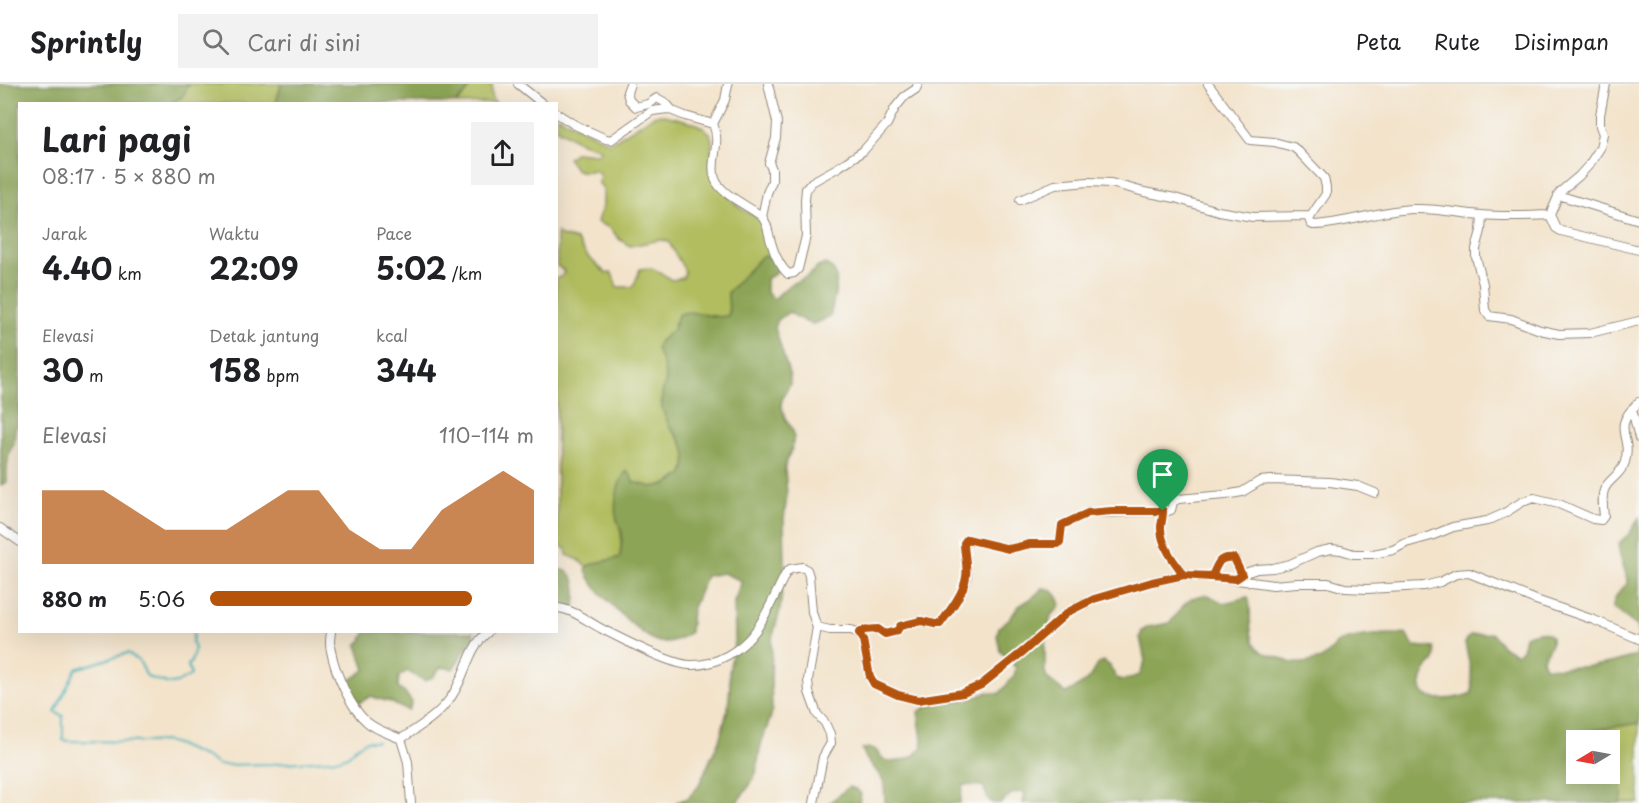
<!DOCTYPE html>
<html lang="id">
<meta charset="utf-8">
<style>
:root{--surface:#fff;--page:#f2f2f2;--text:#202124;--muted:#757577;--line:#e0e0e0;--accent:#b45309}
body{margin:0;font-family:"Playpen Sans",sans-serif;background:var(--page);color:var(--text);height:100vh;display:flex;flex-direction:column;font-size:22px;white-space:nowrap}
*{box-sizing:border-box;margin:0}
p{font-size:20px;color:var(--muted)}
.icon{flex:none;width:33px;height:33px;fill:none;stroke:currentColor;stroke-width:2;stroke-linecap:round;stroke-linejoin:round}
.map{position:relative;flex:1;overflow:hidden}
.sheet{position:absolute;left:18px;top:18px;width:540px;height:531px;display:flex;flex-direction:column;background:var(--surface);border-radius:0px;box-shadow:0 6px 24px #0002}
.sheet>*{flex:none}
.needle{width:39px;rotate:260deg}
.tools{position:absolute;left:1566px;top:646px;display:grid;gap:12px}
.tools a{display:grid;place-items:center;width:54px;height:54px;border-radius:0px;background:var(--surface);box-shadow:0 6px 24px #0002;font-size:30px}
.pin{position:absolute;display:grid;place-items:center;width:51px;height:51px;color:#fff;margin:-62px -26px;border-radius:50% 50% 50% 0;rotate:-45deg;box-shadow:0 0 6px #0007}
.pin .icon{rotate:45deg}
.round{display:grid;place-items:center;flex:none;width:63px;height:63px;border-radius:0px;background:var(--page)}
.head{display:flex;align-items:center;justify-content:space-between;height:102px;padding:0 24px}
h1{font-size:33px;font-weight:700;line-height:45px}
.stats{display:grid;grid-template-columns:repeat(3,1fr);gap:9px;height:102px;padding:6px 24px}
.stats div{display:grid;align-content:center}
.stats b{font-size:30px;font-weight:700}
.stats small{font-size:16px;font-weight:400}
.stats p{font-size:16px}
.chart{height:168px;padding:12px 24px}
.chart p{display:flex;justify-content:space-between}
.chart svg{width:100%;height:108px;margin-top:6px;fill:var(--accent);opacity:.7}
ul{padding:0 24px;list-style:none;font-size:20px}
li{display:grid;grid-template-columns:96px 72px 1fr;align-items:center;height:45px}
li i{height:15px;border-radius:8px;background:var(--accent)}
header{display:flex;align-items:center;gap:36px;box-sizing:border-box;height:84px;padding:0 30px;background:var(--surface);border-bottom:2px solid var(--line)}
header strong{font-size:28px}
nav{display:flex;gap:33px;margin-inline-start:auto;font-size:21px}
.search{width:420px;height:54px;background:var(--page);display:flex;align-items:center;gap:15px;box-sizing:border-box;padding:0 21px;border-radius:0px;color:var(--muted);font-size:22px}
.map>svg:first-child{display:block}
.green{fill:#b1bd5f;stroke:#6e7445;stroke-width:1.5}
.forest{fill:#8ca456;stroke:#5c6840;stroke-width:1.5}
.lines{fill:none;stroke-linecap:round;stroke-linejoin:round}
.stream{stroke:#3eaeb8;stroke-width:2}
.minor-casing{stroke:#8f877b;stroke-width:10}
.minor{stroke:#fff;stroke-width:8}
.route-casing{stroke:#fff;stroke-width:12}
.route{stroke:#b45309;stroke-width:8}
</style>
<header>
<strong>Sprintly</strong>
<div class="search"><svg class="icon" aria-label="search" viewBox="0 0 24 24"><circle cx="10" cy="10" r="6"/><path d="M15 15l6 6"/></svg>Cari di sini</div>
<nav><a>Peta</a><a>Rute</a><a>Disimpan</a></nav>
</header>
<div class="map">
<svg width="1639" height="719" viewBox="0 0 1639 719">
<rect width="100%" height="100%" fill="#f6f6f2"/>
<filter id="ink" filterUnits="userSpaceOnUse"><feTurbulence type="fractalNoise" baseFrequency=".0167" numOctaves="2"/><feDisplacementMap in="SourceGraphic" scale="12" xChannelSelector="R" yChannelSelector="G"/><feConvolveMatrix kernelMatrix="1 2 1 2 8 2 1 2 1" color-interpolation-filters="sRGB"/></filter>
<filter id="wash" filterUnits="userSpaceOnUse"><feTurbulence type="fractalNoise" baseFrequency=".008" numOctaves="4" result="noise"/><feDisplacementMap in="SourceGraphic" scale="24" xChannelSelector="R" yChannelSelector="G"/><feGaussianBlur stdDeviation="1.35" result="paint"/><feColorMatrix in="noise" values="0 0 0 0 0 0 0 0 0 0 0 0 0 0 0 0 0 1.4 0 .05"/><feComposite in="paint" operator="in"/></filter>
<g filter="url(#wash)">
<rect width="100%" height="100%" fill="#f3e3cb"/>
<!-- green -->
<path class="green" d="M189 0H280L281 1 276 19 170 20 182 13Z
M468 0H492V15L496 19 456 20 467 8 469 1Z
M660 30C676 34 698 37 710 49L712 56 711 85 730 115 741 125 754 132 760 137 764 143 768 164 772 173 728 208 729 231 723 234 710 231 674 239 673 246 660 257 666 296 661 317 670 344 676 350 684 363 686 370 685 384 682 391 667 400 652 403 633 398 631 392 617 434C623 447 621 459 620 473 609 478 597 476 586 483L579 476 567 471 566 465 558 460 557 462 556 194 561 193 565 187 557 182V148L561 152 576 156 589 174 606 189H612L617 203H632C637 197 637 192 640 185 655 182 660 188 671 196L683 194 685 187 668 157 660 156 630 162 619 155 610 144 597 138C598 132 601 129 602 124 604 118 603 110 603 104L598 99 600 92 596 86C581 89 575 89 568 74L576 68 597 70 600 68V65L582 59 557 45V32L610 59 653 32Z
M1639 639V719H1621C1623 704 1624 693 1610 684V657L1577 656C1596 641 1616 644 1639 639Z"/>
<!-- forest -->
<path class="forest" d="M0 0H189L182 13 170 19 20 20V337L15 345 14 359 9 369 7 384V398L1 401Z
M280 0H468L469 1 467 8 456 19H276L281 2Z
M762 172 772 173 779 185 775 190 766 195V208L774 215 789 201 807 193 818 183 825 180C846 189 832 214 831 231 810 246 809 240 789 228L778 236 775 244 790 293V300L783 313 781 320 785 334 792 344 794 351 792 364 786 378 785 385 787 411 784 435 785 479 780 526 772 555 771 597 772 624 771 632 761 660 756 689 750 701 736 719H675L688 714 698 703 720 654 728 624 730 602 729 588 735 555 734 518 742 497 723 489 706 492 692 526 690 548C683 554 669 560 659 558 641 553 597 508 588 492 586 488 586 487 586 483 597 476 609 478 620 473 621 465 622 457 622 449 621 444 619 440 617 436 613 421 617 397 627 387L631 392 633 398 652 403 667 400 682 391 685 384 686 370 684 363 676 350 670 344 662 325V310L666 296 663 280 656 265 660 257 673 246 678 231C693 222 713 238 729 231L728 208Z
M1639 434V639C1617 644 1593 641 1576 657V690H1610V684C1625 691 1623 704 1621 719H1023L1025 709C1014 706 1009 711 1001 719H993L988 715 983 702 963 701 960 719H885L884 698 875 685 867 676 862 665C882 662 873 668 885 676 891 680 907 676 913 672 916 670 920 665 923 662L918 628 930 621 952 619 974 614 988 608 999 610 1014 592 1016 584 1000 567 997 551 999 543 1010 534 1019 522 1032 514 1043 504C1053 505 1059 512 1061 522L1051 532 1045 559V588L1047 594 1066 609C1073 605 1082 601 1088 595 1094 588 1094 581 1104 577L1110 582 1116 594 1124 596 1140 591 1145 577 1140 553 1142 547 1148 543 1170 539C1179 526 1191 507 1210 512 1214 514 1219 517 1224 519L1248 513C1253 527 1247 544 1254 558 1261 571 1269 570 1280 574 1285 575 1289 579 1293 579 1298 580 1316 577 1321 575 1330 571 1333 560 1342 557 1360 550 1387 550 1406 550L1414 562 1434 564C1435 568 1436 574 1433 578 1431 580 1428 582 1427 585 1419 597 1417 612 1434 614 1446 616 1460 614 1472 609L1471 588 1465 559 1470 551 1491 549 1504 563 1516 570 1522 566 1525 552C1535 548 1542 545 1551 552V560L1542 576 1545 583C1576 585 1608 582 1637 571L1638 545V543L1613 524C1613 513 1619 508 1627 500 1628 486 1617 473 1619 459L1630 449Z
M557 485C561 486 567 486 570 490 578 497 576 514 575 523L569 521 557 522Z
M366 548H473L474 552 453 585 441 583 433 593 425 597 407 587 399 592 398 604 406 610 412 618 409 626C401 625 397 621 390 618 383 616 379 616 371 612L359 619 346 599 365 586 357 561 361 557Z
M849 703 856 705 861 710 859 719H829Z"/>
<g class="lines">
<!-- stream -->
<path class="stream" d="M194 548 192 558 195 564 191 578 188 581 191 591 177 599 170 600 150 594 146 591 140 578 128 569 76 585 55 628 63 632V656L68 657 149 658 165 657 173 659 208 674 219 681H224L272 680 340 675 349 671 356 663 366 657H377"/>
</g>
</g>
<g filter="url(#ink)">
<g class="lines">
<defs>
<path id="minor" d="M518 0 543 20
M630 0 627 8 629 16 636 23 648 20 657 14 666 19 672 26
M1208 0 1250 56 1274 58 1293 63 1298 67 1324 94 1326 103V110L1309 135 1311 140 1313 141C1347 140 1379 126 1413 125 1436 124 1458 129 1481 131 1504 133 1528 132 1550 131L1560 108 1579 92 1589 81 1600 64 1603 50 1600 42V31L1606 0
M556 29 575 41 606 55 611 56 652 27 668 25 685 32 713 40C722 60 709 77 715 95 721 111 749 122 761 132 768 138 768 150 771 158 774 169 780 182 788 190L794 189 798 185 806 152 805 116 806 105 812 98 837 84 863 67 887 40 895 24 904 13 916 5 918 0
M713 40 725 16 728 0
M1558 111 1639 136
M1020 116 1055 101 1088 98 1111 99 1144 108 1175 114 1218 127 1253 133 1311 132
M1482 131 1481 147 1476 165V173L1483 200 1485 226 1489 232 1511 235 1540 246 1559 250 1590 249 1639 237
M1550 131 1556 144 1561 147 1639 166
M762 133 767 109 772 97V85L769 79 776 54 777 38 768 0
M1632 325 1639 354
M1163 427C1163 432 1162 437 1161 442 1160 460 1174 478 1184 491
M0 444 20 458
M1212 492C1218 480 1218 472 1234 474L1242 491
M1236 495 1248 488 1257 485 1273 484 1290 480 1317 468 1331 465 1341 466 1354 470H1373L1393 466 1406 459 1431 452 1453 443 1487 437 1503 430 1522 418 1534 414 1559 420 1593 435 1601 436 1604 432C1603 424 1601 411 1605 404 1610 394 1621 391 1625 378 1633 350 1609 346 1639 318
M556 524C572 524 588 538 602 545 622 555 669 580 690 581 716 582 742 566 756 546 767 531 777 506 786 489L790 485 803 483 807 486 809 492 812 528 816 541 817 543 830 546H851L857 548 863 556 870 593 874 600 898 611 918 616 963 610 981 601 1025 566 1068 528 1094 515 1152 498 1184 491 1216 493 1273 501 1297 499H1328L1345 504 1367 505 1424 502 1440 498 1456 490 1469 489 1536 516 1594 536 1639 555
M331 548C330 554 329 560 331 567 335 588 350 624 367 638 376 646 390 650 401 655L408 678 411 719
M859 549 864 546 878 545 885 550 897 547 900 542 921 537 935 540H940C949 528 964 509 967 493 968 482 964 470 964 459L967 455 1009 465 1030 460H1058L1060 458 1062 441 1088 429H1095L1168 427 1171 426 1173 418 1178 415 1225 411 1242 408 1260 397 1271 396 1330 398 1358 402 1375 409
M401 655C422 641 444 628 456 605 467 585 470 562 488 548
M814 719 823 673 831 659 830 650 825 639 817 630 809 608 808 596 817 543"/>
</defs>
<!-- minor casing -->
<use href="#minor" class="minor-casing"/>
<!-- minor -->
<use href="#minor" class="minor"/>
</g>
</g>
<g class="lines" filter="url(#ink)">
<defs>
<path id="route" d="M1163 427H1112L1088 429 1062 441 1060 458 1058 460H1030L1009 465 967 455 964 459C964 470 968 482 966 493 964 509 949 528 940 540H935L921 537 900 542 897 547 885 550 878 545 864 546 859 549 863 556 870 593 874 600 898 611 918 616 963 609 981 601 1025 566 1068 528 1094 515 1152 498 1184 491 1236 495 1242 491 1234 474C1218 472 1218 480 1212 492L1184 491C1174 478 1160 460 1161 442 1162 437 1163 432 1163 427"/>
</defs>
<!-- route casing -->
<use href="#route" class="route-casing"/>
<!-- route -->
<use href="#route" class="route"/>
</g>
</svg>
<div class="tools">
<a><svg class="needle" viewBox="-14 -14 28 28"><path d="M0-13l5 13h-10z" fill="#e53935"/><path d="M0 13l5-13h-10z" fill="#757577"/></svg></a>
</div>
<div class="pin" style="left:1163px;top:427px;background:#1e9e55"><svg class="icon" aria-label="arrive" viewBox="0 0 24 24"><path d="M6 21V4h12l-3 4 3 4H6"/></svg></div>
<section class="sheet">
<div class="head"><div><h1>Lari pagi</h1><p>08:17 · 5 × 880 m</p></div><a class="round"><svg class="icon" aria-label="share" viewBox="0 0 24 24"><path d="M12 15V3M7 8l5-5 5 5M5 13v7h14v-7"/></svg></a></div>
<div class="stats">
<div><p>Jarak</p><b>4.40<small> km</small></b></div>
<div><p>Waktu</p><b>22:09</b></div>
<div><p>Pace</p><b>5:02<small> /km</small></b></div>
</div>
<div class="stats">
<div><p>Elevasi</p><b>30<small> m</small></b></div>
<div><p>Detak jantung</p><b>158<small> bpm</small></b></div>
<div><p>kcal</p><b>344</b></div>
</div>
<div class="chart"><p><span>Elevasi</span>110–114 m</p>
<svg viewBox="0 0 160 44" preserveAspectRatio="none"><path d="M0 44V14L10 14L20 14L30 22L40 30L50 30L60 30L70 22L80 14L90 14L100 30L110 38L120 38L130 22L140 14L150 6L160 14V44z"/></svg>
</div>
<ul>
<li><b>880 m</b>5:06<i style="width:81%"></i></li>
</ul>
</section>
</div>
